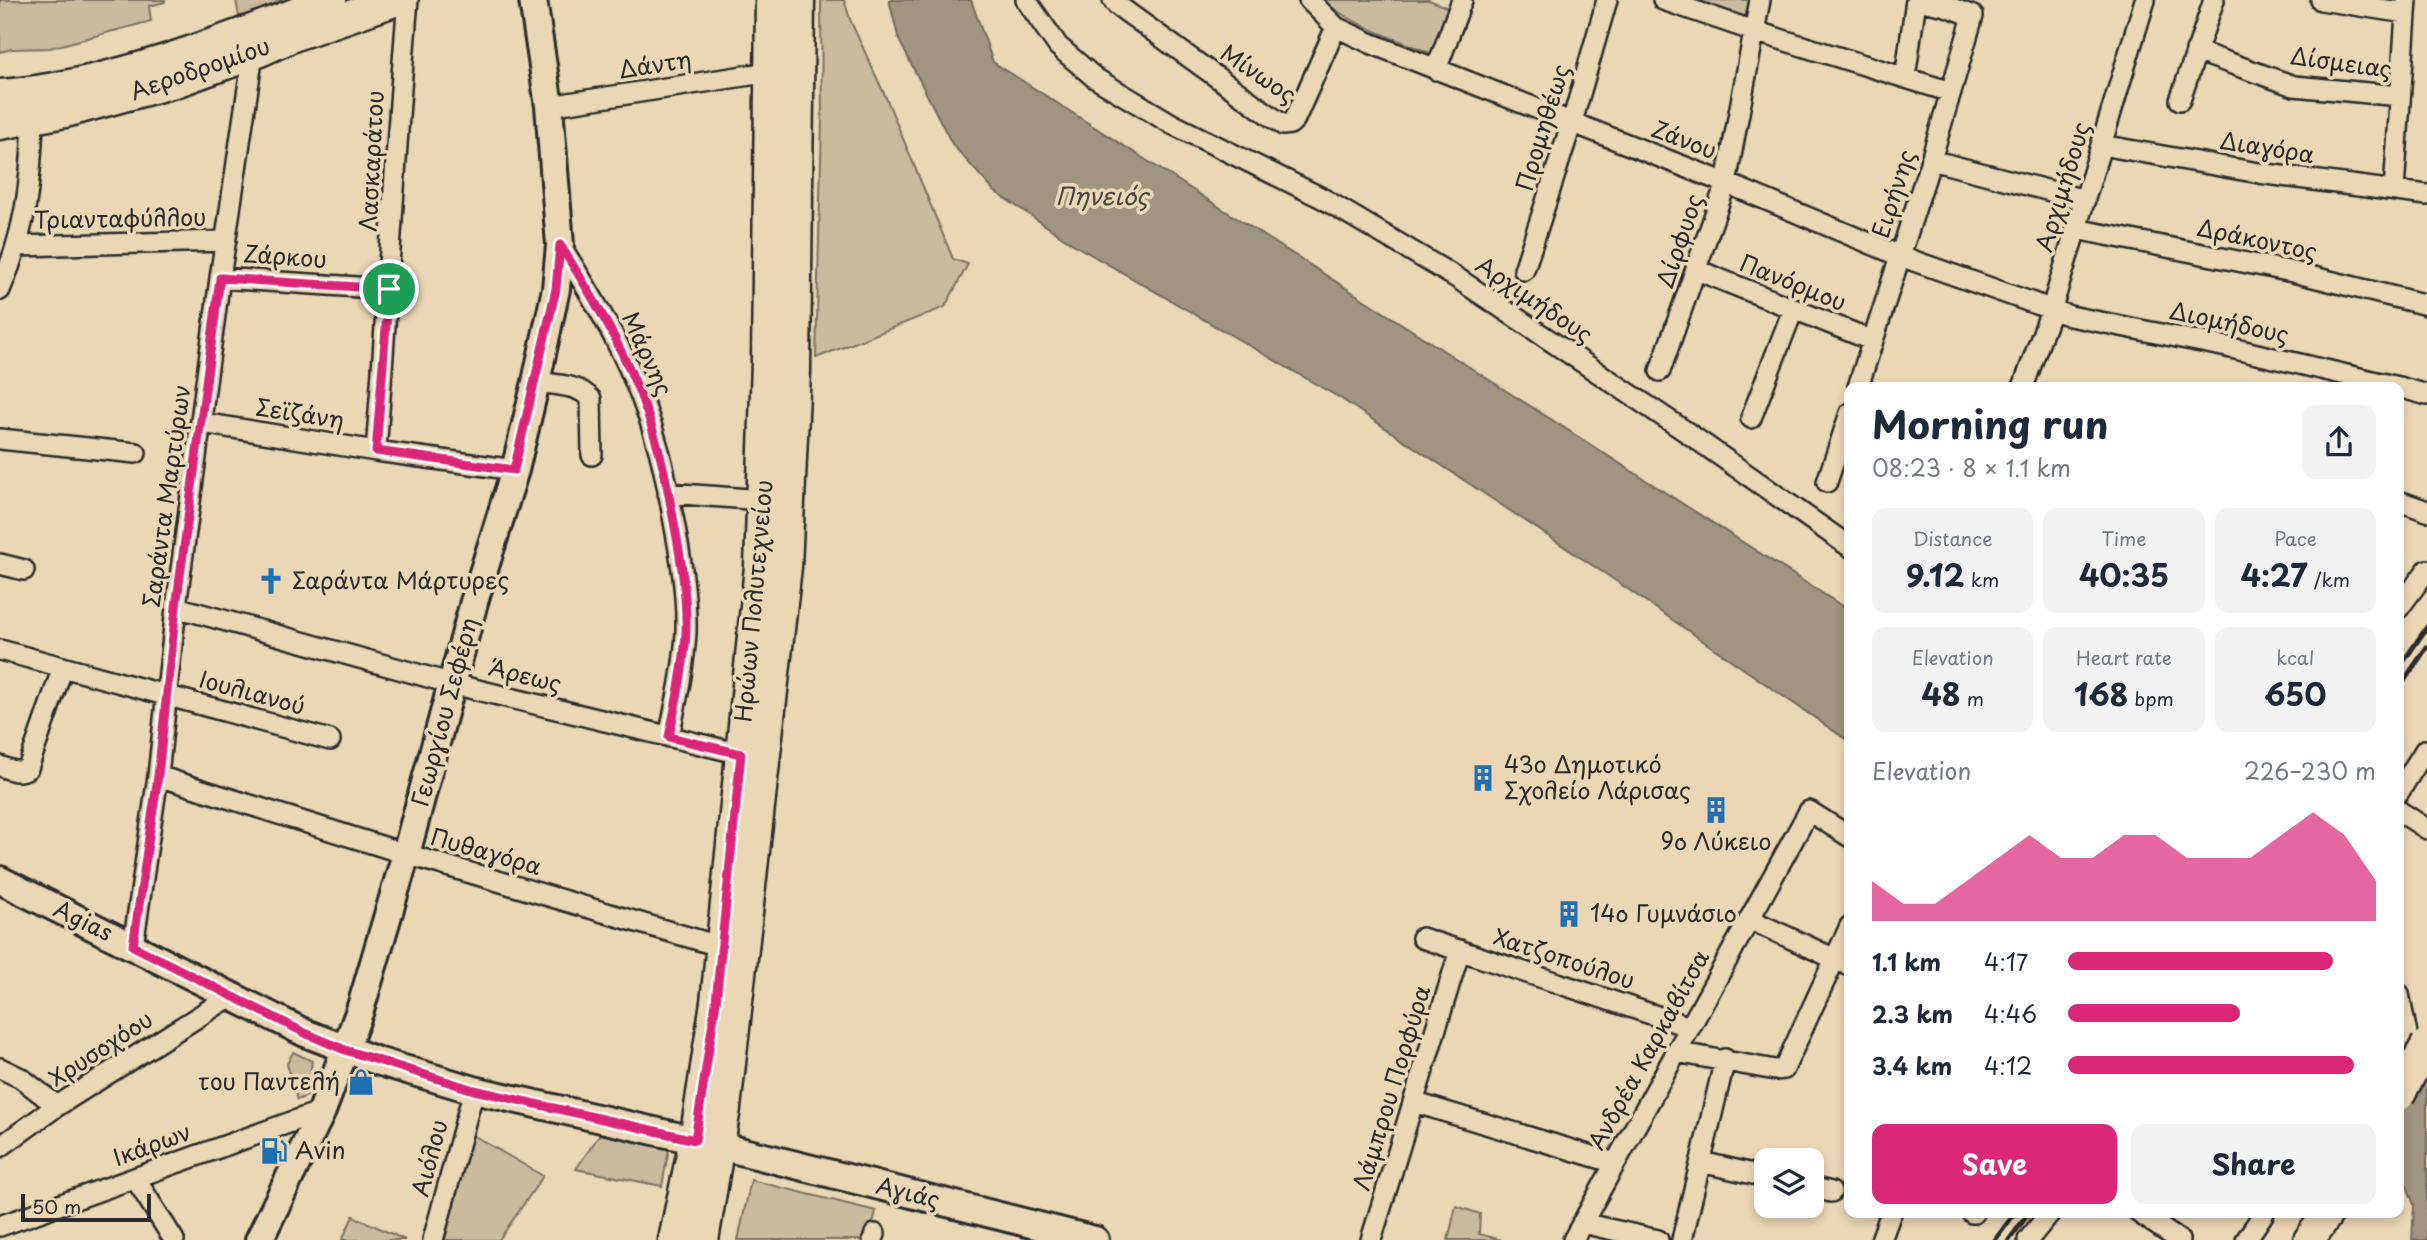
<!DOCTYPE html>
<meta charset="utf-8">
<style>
:root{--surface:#fff;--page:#f2f2f3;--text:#1f2937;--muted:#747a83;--accent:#db2777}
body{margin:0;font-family:"Playpen Sans",sans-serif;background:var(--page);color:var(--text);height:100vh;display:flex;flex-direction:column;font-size:26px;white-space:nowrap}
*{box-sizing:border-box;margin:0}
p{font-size:23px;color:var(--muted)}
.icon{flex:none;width:38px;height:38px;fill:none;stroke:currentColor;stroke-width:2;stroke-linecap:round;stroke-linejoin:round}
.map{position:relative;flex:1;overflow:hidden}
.side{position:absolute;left:1844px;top:382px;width:560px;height:836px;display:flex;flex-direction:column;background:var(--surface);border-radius:14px;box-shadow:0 4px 10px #0003}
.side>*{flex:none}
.tools{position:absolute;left:1754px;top:1148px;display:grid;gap:14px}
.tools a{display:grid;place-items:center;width:70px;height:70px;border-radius:14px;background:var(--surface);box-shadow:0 4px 10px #0003;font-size:35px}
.scale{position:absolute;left:21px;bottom:18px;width:130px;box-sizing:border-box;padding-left:7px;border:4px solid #2b2b2b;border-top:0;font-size:19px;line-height:24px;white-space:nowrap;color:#2b2b2b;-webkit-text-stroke:5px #ebd6b5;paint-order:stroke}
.pin{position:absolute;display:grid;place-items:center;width:60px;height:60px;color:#fff;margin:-30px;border:4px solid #fff;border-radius:50%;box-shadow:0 2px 7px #0007}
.round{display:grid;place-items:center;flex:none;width:74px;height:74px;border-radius:14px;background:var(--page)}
.summary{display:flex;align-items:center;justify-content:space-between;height:119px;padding:0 28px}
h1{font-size:38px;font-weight:700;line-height:52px}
.figures{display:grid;grid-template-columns:repeat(3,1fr);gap:10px;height:119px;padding:7px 28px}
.figures div{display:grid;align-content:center;border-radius:14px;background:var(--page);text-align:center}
.figures b{font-size:30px;font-weight:700}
.figures small{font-size:19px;font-weight:400}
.figures p{font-size:19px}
.chart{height:196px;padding:14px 28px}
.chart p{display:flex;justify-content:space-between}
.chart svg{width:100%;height:126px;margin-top:7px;fill:var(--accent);opacity:.7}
.button{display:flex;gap:14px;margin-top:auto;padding:14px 28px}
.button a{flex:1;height:80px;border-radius:14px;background:var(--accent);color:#fff;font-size:28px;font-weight:700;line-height:80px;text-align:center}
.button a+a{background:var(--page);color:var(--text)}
ul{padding:0 28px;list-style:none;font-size:23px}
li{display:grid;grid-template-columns:112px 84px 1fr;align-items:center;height:52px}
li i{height:18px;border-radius:9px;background:var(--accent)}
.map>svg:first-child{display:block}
.green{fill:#ccba9f;stroke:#7c7265;stroke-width:2}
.water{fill:#a19581;stroke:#726b5f;stroke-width:2}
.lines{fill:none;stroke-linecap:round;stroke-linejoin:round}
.street-casing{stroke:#2b2b2b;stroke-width:24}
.secondary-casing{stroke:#2b2b2b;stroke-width:32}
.primary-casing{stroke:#2b2b2b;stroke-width:35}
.street{stroke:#ebd6b5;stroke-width:19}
.secondary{stroke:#ebd6b5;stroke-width:26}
.primary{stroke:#ebd6b5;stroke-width:30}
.rail{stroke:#2b2b2b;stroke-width:5}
.primary-bridge-casing{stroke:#2b2b2b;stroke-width:35;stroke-linecap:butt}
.primary-bridge{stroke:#ebd6b5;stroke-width:30}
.route-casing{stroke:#fff;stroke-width:14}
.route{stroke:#db2777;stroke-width:9}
.labels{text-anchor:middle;stroke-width:7;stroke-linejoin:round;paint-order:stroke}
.street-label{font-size:23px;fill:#2b2b2b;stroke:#ebd6b5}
.poi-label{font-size:23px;fill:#2b2b2b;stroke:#ebd6b5;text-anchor:start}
.water-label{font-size:24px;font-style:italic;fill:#484640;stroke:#ebd6b5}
</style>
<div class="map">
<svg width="2427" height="1240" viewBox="0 0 2427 1240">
<rect width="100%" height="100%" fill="#ebd6b5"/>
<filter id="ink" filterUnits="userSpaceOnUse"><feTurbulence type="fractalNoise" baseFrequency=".0143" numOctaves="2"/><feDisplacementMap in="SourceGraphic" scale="14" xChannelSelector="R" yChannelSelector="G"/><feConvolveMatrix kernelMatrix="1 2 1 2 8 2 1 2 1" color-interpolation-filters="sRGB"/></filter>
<g filter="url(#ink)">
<!-- green -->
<path class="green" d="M0 0H165V2L149 6 151 21 50 48 12 49 0 52Z
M236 0H291L239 17Z
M821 0H844L851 22 887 100 953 259 968 264 945 307 816 358 822 120Z
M1322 0H1429L1453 10 1436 55C1397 39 1355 27 1322 0Z
M1688 0H1753L1749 22Z
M293 1052 312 1061 307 1096 297 1100 287 1064Z
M471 1134 543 1176 499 1240H445Z
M600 1134 669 1148 662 1186 576 1169Z
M751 1180 876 1211 869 1240H738Z
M1456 1206 1480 1214 1479 1234 1502 1240H1448Z
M353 1216 405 1240H342Z"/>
<!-- water -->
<path class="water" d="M889 0H971L993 62 1850 611V742L1613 579 1340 398 1076 246 994 191 952 144 899 40Z
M2399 1032 2427 1070V1240H2412L2414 1205 2399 1164Z"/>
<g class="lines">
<defs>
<path id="street" d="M1026 0 1058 46 1095 78 1172 124 1322 198 1457 278 1685 431 1850 547
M1113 0 1117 5 1283 125 1290 124 1295 119 1336 27
M1309 0 1336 27 1370 43 1726 183 1900 256 2070 316 2227 347 2398 387
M1663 0 1754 31 1951 92
M2321 0 2406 13
M2196 51 2294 86 2400 96
M1436 70 1462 0
M1905 78 1916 0
M2180 100 2214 0
M549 106 770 72
M2101 145 2259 173 2427 195
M1931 160 2085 200
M2394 190 2407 0
M2076 229 2293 272 2427 305
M560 245C600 308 637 372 657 444 665 470 669 496 674 522 681 559 687 595 686 633 684 668 676 703 669 737
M16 246 226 241
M1524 270 1572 122 1607 0
M1697 270 1871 340
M220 278 389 289
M0 290C26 230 31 183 33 119
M1660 371 1726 183 1760 0
M536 382C555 385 578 384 591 399L592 455
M1858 387 1931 160 1973 16 1946 6 1917 0
M2023 387 2052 308 2145 0
M2399 387 2427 395
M1751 418 1793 310
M202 423 376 451 515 470
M0 439 136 453
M376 451C388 301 395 150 408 0
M1827 482 1850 413
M668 493 763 500
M2399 501 2427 511
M0 564 24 570
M176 607 453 684 741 754
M2399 608 2427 570
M0 650 330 740
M0 766C10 770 19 774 28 768L63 667
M158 776 406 854 722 947
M2399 792 2425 750
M2399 811 2427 829
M1749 919 1850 966
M1422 938 1690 1027
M133 946 158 776 176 607 220 278 253 54
M2399 994 2408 1039 2427 1053
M1676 1052 1775 1070 1784 1069 1850 926
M0 1068 21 1078 57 1106
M1413 1102 1615 1163
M0 1147 57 1106 231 996
M1701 1162 1766 1177
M135 1178 174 1240
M1811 1187 1831 1192
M1972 1213H1974
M2139 1213 2179 1240
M1582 1223 1658 1240
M0 1226 322 1111
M433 1240 474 1090
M873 1240 875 1234
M1371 1240 1460 950
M1573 1240 1809 811 1850 837
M1682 1240 1725 1059
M1881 1240 1891 1213
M2028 1240 2050 1213
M2246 1240 2264 1213"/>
<path id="secondary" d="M0 880 305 1033 377 1061 474 1090 720 1146 1095 1240
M259 1240 322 1111 360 1010 406 854 474 602 515 470 536 382 556 289 560 245 549 106 533 0"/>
<path id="primary" d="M0 95C108 87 230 39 331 0
M0 124 65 112 178 81 253 54 295 35 397 0
M674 1240 695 1140 716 1002 760 567 767 362 771 0
M703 1240 725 1108 786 567 795 371 799 0
M2309 1240 2328 1213"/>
</defs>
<!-- street casing -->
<use href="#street" class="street-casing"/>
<!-- secondary casing -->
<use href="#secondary" class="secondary-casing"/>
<!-- primary casing -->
<use href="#primary" class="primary-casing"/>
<!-- street -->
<use href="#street" class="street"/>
<!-- secondary -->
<use href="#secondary" class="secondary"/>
<!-- primary -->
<use href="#primary" class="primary"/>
<!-- rail -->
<path class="rail" d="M2399 668 2427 627
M2399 688 2427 647
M1995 1240 2015 1213
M2009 1240 2029 1213"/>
<defs>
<path id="primary-bridge" d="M2399 1095 2427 1044"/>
</defs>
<!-- primary-bridge casing -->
<use href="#primary-bridge" class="primary-bridge-casing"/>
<!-- primary-bridge -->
<use href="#primary-bridge" class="primary-bridge"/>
</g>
</g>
<g class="lines" filter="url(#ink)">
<defs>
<path id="route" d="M560 245C600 307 637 372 657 444 665 470 669 496 674 522 681 559 687 595 686 633 684 668 676 703 669 737L741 754 716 1002 695 1140 474 1090 345 1050 305 1033 133 946 158 776 176 607 220 278 389 289 376 451 514 470 556 289Z"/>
</defs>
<!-- route casing -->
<use href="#route" class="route-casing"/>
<!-- route -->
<use href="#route" class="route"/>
</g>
<!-- icons -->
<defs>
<symbol id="church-bare" viewBox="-9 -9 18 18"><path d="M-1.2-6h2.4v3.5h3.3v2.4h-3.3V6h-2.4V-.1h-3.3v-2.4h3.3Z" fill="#1f6fb2" stroke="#ebd6b5" stroke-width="2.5" paint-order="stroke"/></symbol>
<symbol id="building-bare" viewBox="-9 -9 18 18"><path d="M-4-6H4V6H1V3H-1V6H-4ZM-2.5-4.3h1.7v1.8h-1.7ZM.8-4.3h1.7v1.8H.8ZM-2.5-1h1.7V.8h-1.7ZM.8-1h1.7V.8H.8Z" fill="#1f6fb2" stroke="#ebd6b5" stroke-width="2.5" paint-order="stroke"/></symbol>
<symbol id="shop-bare" viewBox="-9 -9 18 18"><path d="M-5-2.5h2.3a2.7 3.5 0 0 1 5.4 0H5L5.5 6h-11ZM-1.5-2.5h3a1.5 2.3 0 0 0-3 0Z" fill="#1f6fb2" stroke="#ebd6b5" stroke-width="2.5" paint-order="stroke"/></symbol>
<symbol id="fuel-bare" viewBox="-9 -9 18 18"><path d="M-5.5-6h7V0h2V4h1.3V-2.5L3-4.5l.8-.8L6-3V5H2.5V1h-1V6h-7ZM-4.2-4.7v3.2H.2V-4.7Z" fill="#1f6fb2" stroke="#ebd6b5" stroke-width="2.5" paint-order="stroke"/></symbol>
</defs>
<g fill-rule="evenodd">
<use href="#church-bare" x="252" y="562" width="38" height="38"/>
<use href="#building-bare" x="1464" y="759" width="38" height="38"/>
<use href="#building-bare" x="1697" y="791" width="38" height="38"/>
<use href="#building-bare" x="1550" y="895" width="38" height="38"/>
<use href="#shop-bare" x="342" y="1063" width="38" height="38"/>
<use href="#fuel-bare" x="255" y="1132" width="38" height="38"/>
</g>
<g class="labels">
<!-- street labels -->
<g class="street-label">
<text transform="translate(2341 63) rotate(8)" y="8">Δίσμειας</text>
<text transform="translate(655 65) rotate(-9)" y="8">Δάντη</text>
<text transform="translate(200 69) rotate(-19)" y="8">Αεροδρομίου</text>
<text transform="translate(1258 74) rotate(34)" y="8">Μίνωος</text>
<text transform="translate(1543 128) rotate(-73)" y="8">Προμηθέως</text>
<text transform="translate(1684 140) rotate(21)" y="8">Ζάνου</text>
<text transform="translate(2267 148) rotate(9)" y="8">Διαγόρα</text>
<text transform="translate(372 161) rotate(-87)" y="8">Λασκαράτου</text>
<text transform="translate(2063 187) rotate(-73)" y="8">Αρχιμήδους</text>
<text transform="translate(1894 194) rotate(-72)" y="8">Ειρήνης</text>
<text transform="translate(120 219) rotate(-1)" y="8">Τριανταφύλλου</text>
<text transform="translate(2257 240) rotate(12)" y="8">Δράκοντος</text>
<text transform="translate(1680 241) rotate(-71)" y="8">Δίρφυος</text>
<text transform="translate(285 257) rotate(4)" y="8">Ζάρκου</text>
<text transform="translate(1793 283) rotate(22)" y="8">Πανόρμου</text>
<text transform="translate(1534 300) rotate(34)" y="8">Αρχιμήδους</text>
<text transform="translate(2229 323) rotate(12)" y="8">Διομήδους</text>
<text transform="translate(647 354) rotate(66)" y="8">Μάρνης</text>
<text transform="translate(300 414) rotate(9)" y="8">Σεϊζάνη</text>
<text transform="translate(167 496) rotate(-82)" y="8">Σαράντα Μαρτύρων</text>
<text transform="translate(754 601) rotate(-85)" y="8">Ηρώων Πολυτεχνείου</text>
<text transform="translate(525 676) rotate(14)" y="8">Άρεως</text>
<text transform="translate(252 693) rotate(15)" y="8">Ιουλιανού</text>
<text transform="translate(445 712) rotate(-75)" y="8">Γεωργίου Σεφέρη</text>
<text transform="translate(486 852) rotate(16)" y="8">Πυθαγόρα</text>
<text transform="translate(83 921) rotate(26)" y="8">Agias</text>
<text transform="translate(1564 959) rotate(18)" y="8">Χατζοπούλου</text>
<text transform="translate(101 1049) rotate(-33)" y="8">Χρυσοχόου</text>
<text transform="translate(1649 1050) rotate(-61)" y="8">Ανδρέα Καρκαβίτσα</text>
<text transform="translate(1392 1088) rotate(-73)" y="8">Λάμπρου Πορφύρα</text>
<text transform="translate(152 1145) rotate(-20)" y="8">Ικάρων</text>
<text transform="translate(430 1158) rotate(-75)" y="8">Αιόλου</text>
<text transform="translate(908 1193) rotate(14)" y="8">Αγιάς</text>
</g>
<!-- poi labels -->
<g class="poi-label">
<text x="292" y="589">Σαράντα Μάρτυρες</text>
<text x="1504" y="773">43ο Δημοτικό<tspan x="1504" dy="26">Σχολείο Λάρισας</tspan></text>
<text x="1716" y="850" text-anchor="middle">9ο Λύκειο</text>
<text x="1590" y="922">14ο Γυμνάσιο</text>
<text x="340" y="1090" text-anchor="end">του Παντελή</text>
<text x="295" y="1159">Avin</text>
</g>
<!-- water labels -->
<g class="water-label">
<text x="1102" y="205">Πηνειός</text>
</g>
</g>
</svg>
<div class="tools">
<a><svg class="icon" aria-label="layers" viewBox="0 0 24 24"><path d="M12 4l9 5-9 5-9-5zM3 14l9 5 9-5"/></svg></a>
</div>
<div class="scale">50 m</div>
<div class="pin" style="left:389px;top:289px;background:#1e9e55"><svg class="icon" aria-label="arrive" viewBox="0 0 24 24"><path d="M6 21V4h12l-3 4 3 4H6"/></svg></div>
<section class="side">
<div class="summary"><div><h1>Morning run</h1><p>08:23 · 8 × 1.1 km</p></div><a class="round"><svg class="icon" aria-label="share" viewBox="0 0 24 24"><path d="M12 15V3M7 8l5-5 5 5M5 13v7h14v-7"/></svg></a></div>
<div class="figures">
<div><p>Distance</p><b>9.12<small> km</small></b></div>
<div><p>Time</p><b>40:35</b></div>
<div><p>Pace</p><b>4:27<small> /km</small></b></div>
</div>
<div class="figures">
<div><p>Elevation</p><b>48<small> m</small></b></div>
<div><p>Heart rate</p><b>168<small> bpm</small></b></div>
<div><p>kcal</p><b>650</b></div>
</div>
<div class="chart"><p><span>Elevation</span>226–230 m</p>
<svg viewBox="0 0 160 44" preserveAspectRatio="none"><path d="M0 44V30L10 38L20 38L30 30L40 22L50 14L60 22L70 22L80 14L90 14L100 22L110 22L120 22L130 14L140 6L150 14L160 30V44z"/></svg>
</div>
<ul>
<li><b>1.1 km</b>4:17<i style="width:86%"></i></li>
<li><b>2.3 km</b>4:46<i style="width:56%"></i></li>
<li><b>3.4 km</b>4:12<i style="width:93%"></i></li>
</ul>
<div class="button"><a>Save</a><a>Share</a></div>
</section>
</div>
